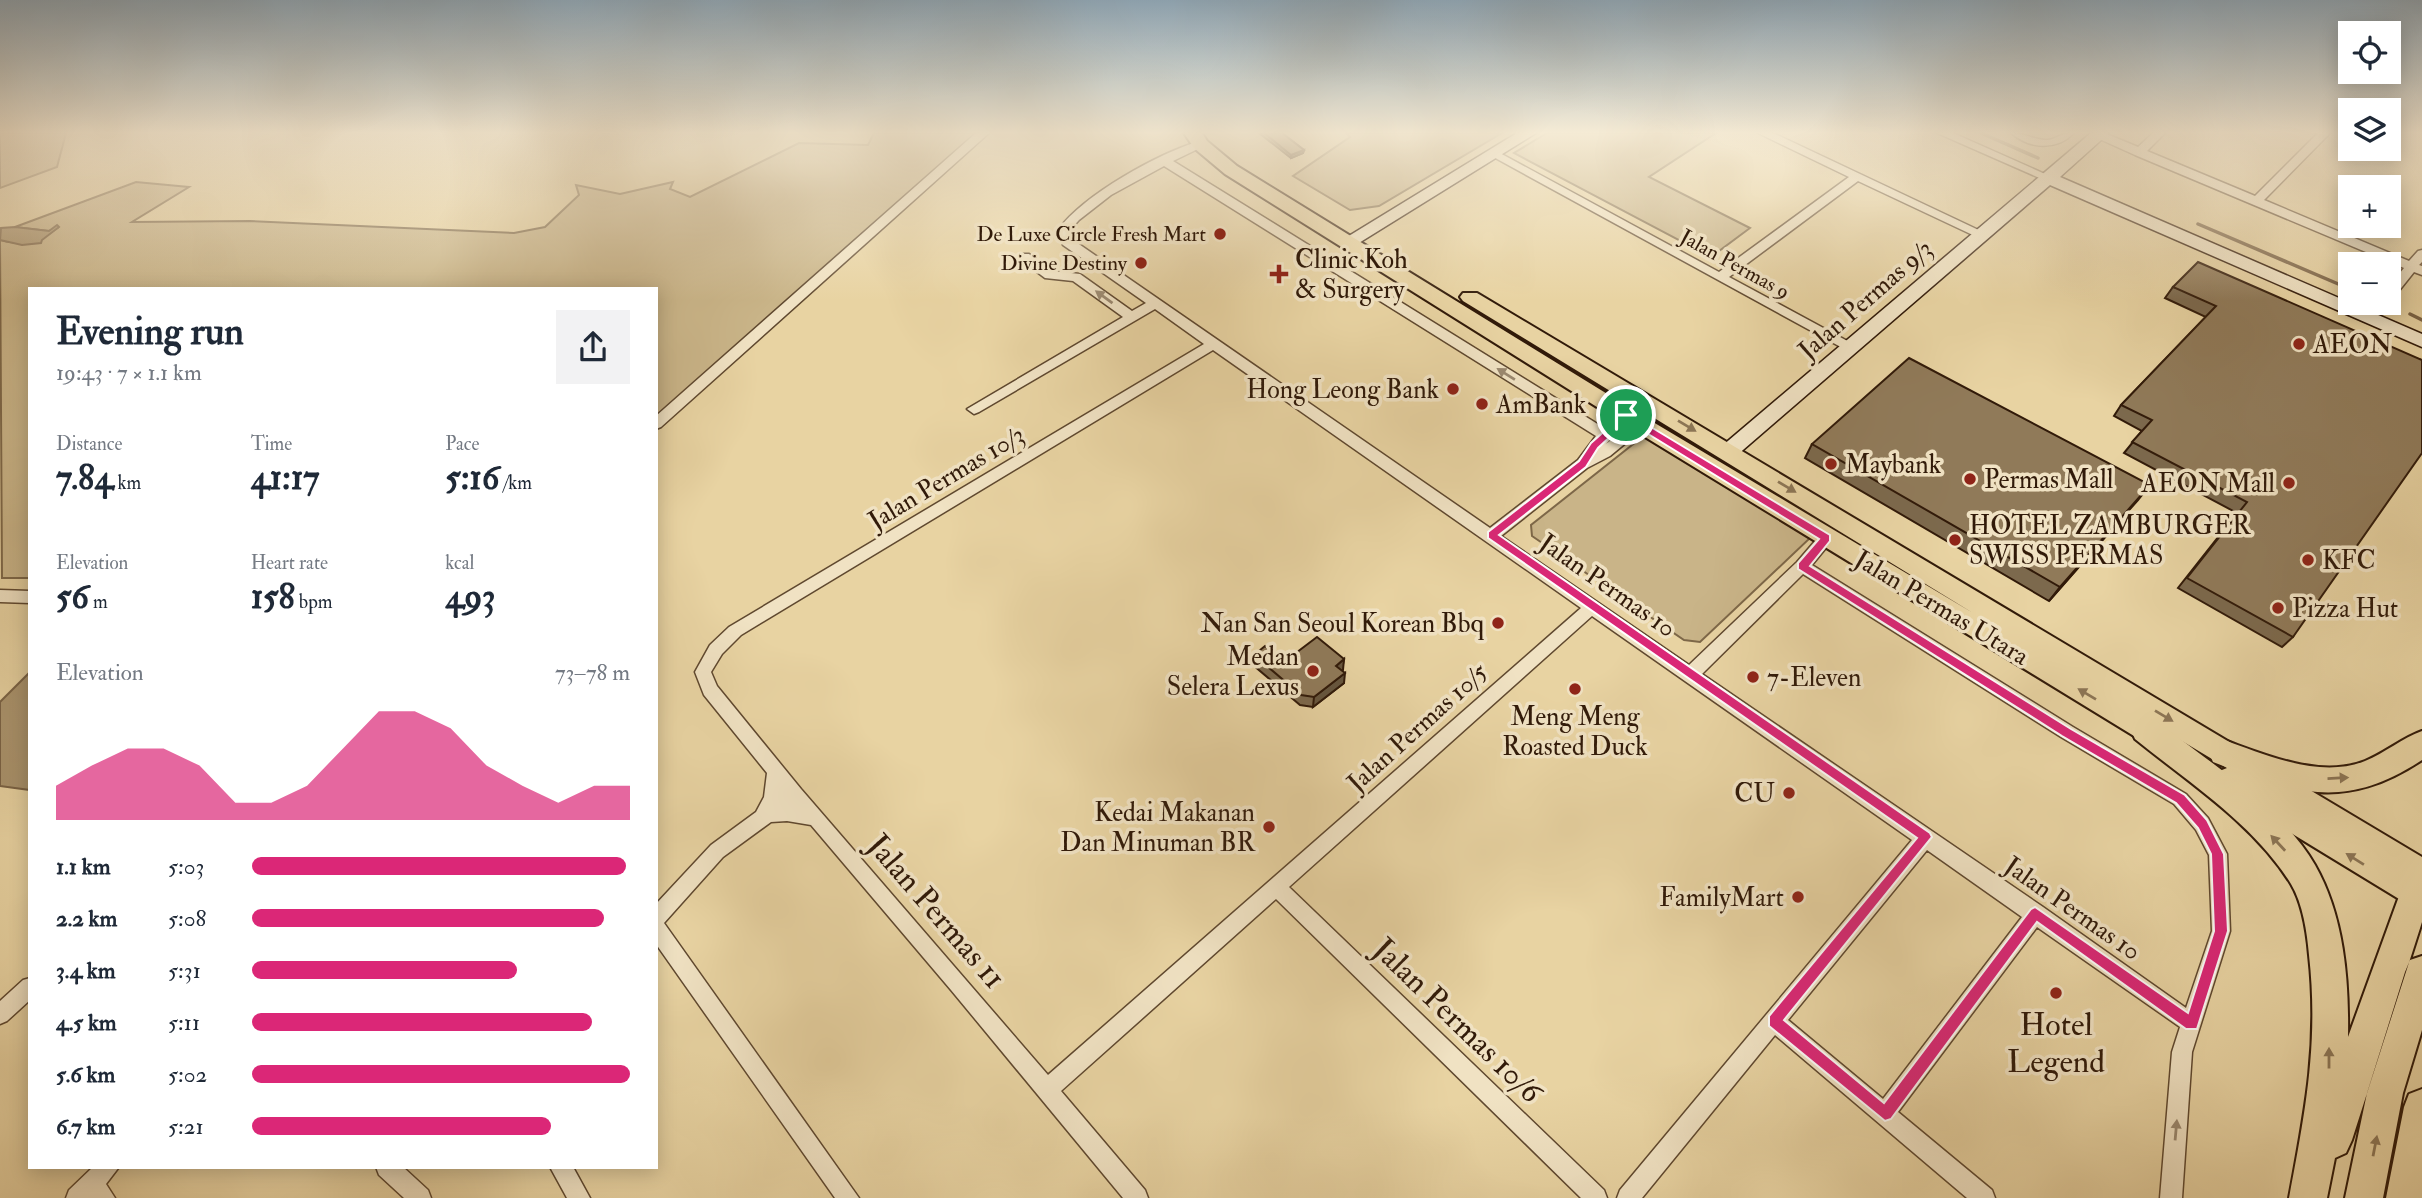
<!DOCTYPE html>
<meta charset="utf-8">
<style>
:root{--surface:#fff;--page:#f2f2f3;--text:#1f2937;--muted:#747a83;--accent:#db2777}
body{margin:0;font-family:"IM FELL Double Pica",serif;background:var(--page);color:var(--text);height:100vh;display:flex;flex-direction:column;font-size:26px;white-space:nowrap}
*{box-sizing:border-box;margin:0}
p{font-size:23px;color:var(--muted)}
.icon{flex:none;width:38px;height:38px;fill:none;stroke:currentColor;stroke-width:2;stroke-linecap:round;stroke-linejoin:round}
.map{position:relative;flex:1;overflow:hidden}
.panel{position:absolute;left:28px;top:287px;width:630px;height:882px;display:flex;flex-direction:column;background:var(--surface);border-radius:0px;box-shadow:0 4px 18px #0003}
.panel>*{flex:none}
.tools{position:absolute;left:2338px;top:21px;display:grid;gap:14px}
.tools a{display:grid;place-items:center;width:63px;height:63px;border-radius:0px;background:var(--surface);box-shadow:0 4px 18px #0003;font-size:35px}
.pin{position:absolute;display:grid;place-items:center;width:60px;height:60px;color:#fff;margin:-30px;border:4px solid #fff;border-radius:50%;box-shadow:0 2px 7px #0007}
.round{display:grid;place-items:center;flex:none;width:74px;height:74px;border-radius:0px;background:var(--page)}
.overview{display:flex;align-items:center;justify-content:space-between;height:119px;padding:0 28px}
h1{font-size:38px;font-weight:800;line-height:52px}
.figures{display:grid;grid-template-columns:repeat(3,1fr);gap:10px;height:119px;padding:7px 28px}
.figures div{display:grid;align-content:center}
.figures b{font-size:35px;font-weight:800}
.figures small{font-size:19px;font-weight:400}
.figures p{font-size:19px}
.chart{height:196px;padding:14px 28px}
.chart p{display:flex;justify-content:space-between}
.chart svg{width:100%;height:126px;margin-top:7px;fill:var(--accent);opacity:.7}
ul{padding:0 28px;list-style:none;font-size:23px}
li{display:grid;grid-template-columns:112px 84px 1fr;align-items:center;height:52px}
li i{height:18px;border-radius:9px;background:var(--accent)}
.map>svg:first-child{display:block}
.green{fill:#c9b488;stroke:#7d6748;stroke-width:2}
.water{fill:#aa946e;stroke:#7a6346;stroke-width:2}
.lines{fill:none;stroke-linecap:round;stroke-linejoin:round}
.stream{stroke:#7a6346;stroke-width:3.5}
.street-casing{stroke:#5f482f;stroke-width:3}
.secondary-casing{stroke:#311a09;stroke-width:3}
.primary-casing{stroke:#311a09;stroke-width:4}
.highway-casing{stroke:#311a09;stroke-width:4}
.street{fill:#f0e2c3;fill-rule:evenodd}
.secondary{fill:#f0e2c3;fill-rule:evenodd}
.primary{fill:#e8d3a2;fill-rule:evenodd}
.highway{fill:#e8d3a2;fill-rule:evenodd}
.wall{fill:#7c694d;stroke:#311a09;stroke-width:2}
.shaded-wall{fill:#65553e;stroke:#311a09;stroke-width:2}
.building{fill:#907a59;stroke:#311a09;stroke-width:2}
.oneway{fill:#9a886f}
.oneway2{fill:#8c7656}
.route{fill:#db2777;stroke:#fff;stroke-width:2;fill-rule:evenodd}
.poi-dot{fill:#8f2418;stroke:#f0e2c3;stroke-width:2.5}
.labels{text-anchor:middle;stroke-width:7;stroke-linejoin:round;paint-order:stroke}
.far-poi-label{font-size:21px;fill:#311a09;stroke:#f0e2c3;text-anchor:end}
.far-street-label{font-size:21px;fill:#311a09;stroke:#f0e2c3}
.poi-label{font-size:26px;fill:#311a09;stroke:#f0e2c3;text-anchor:start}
.street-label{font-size:26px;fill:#311a09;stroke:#f0e2c3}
.near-street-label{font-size:32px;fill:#311a09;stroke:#f0e2c3}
.near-poi-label{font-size:32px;fill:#311a09;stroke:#f0e2c3}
</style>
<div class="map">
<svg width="2422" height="1198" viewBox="0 0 2422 1198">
<rect width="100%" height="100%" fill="#e8d3a2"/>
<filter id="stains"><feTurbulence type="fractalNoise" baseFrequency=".00286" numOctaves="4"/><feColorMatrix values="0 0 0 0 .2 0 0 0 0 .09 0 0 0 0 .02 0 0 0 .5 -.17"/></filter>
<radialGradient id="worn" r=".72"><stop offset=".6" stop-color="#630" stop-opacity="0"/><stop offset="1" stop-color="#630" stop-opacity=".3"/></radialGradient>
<!-- green -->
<path class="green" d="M0 133H66L57 167 0 188Z
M874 133H978L656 419V289H30V578H2L0 240C28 247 36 243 59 227L49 231 15 227 136 182 189 187 132 222 250 221 514 233 545 227 579 195 576 185 620 194 673 182 670 189 690 197 799 143 868 145Z
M1346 133H1502L1379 206 1350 210 1293 176 1350 137Z
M1547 133H1716L1649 177 1750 228 1711 257 1514 153Z
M1646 434 1810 538 1700 642 1684 640 1532 536 1531 525Z"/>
<!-- water -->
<path class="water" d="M57 225 59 227 42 240 41 243 22 245 0 240 1 228 15 227 49 231Z
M30 672V790L0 786V702Z"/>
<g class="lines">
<!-- stream -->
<path class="stream" d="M1981 133 2038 158
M2198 224 2350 289
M2410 314 2422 320"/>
<defs>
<path id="street" d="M976 133H989L661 427 656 429V416Z
M1758 133H1773L1987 234 1985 237H1977L1858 181 1729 277 1853 344 1855 347 1848 351 1488 154 1498 152 1719 272 1849 177Z
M1937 133H1953L2054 178 2048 182 2044 180Z
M2011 133C2025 133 2034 140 2046 140 2056 140 2059 133 2074 133 2056 151 2030 149 2011 133Z
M2095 133H2104L2138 147 2153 133H2165L2147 151 2255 196 2318 133H2330L2264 200 2409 261 2418 251 2422 250V262L2419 265 2422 266V275L2414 272 2394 297 2389 298V286L2404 268 2135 155 2095 137Z
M1200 141 1204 142V146L1173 161 1604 428 1621 412H1631L1633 415 1631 418 1606 444 1635 421H1645L1647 424 1645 427 1610 456 1587 468 1501 536 1689 665 1797 562 1821 534 1826 532 1834 538 1812 565 2073 727 2186 794 2208 818 2227 854 2230 931 2192 1052 2182 1198H2160L2172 1052 2180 1027 2037 927 1898 1112 1992 1190 1995 1198H1967L1775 1035 1642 1198H1617L1620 1190 1912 840 1592 616 1289 887 1604 1190 1607 1198H1581L1276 899 1061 1091 1145 1190 1148 1198H1123L951 990 811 825 787 821 771 822 723 857 664 923 859 1198H835L656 944V904L711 845 756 812 764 797 767 773 704 695 695 672 710 645 729 627 1204 344 1155 309 979 412 974 414 967 409 1123 317 1073 281 1045 278 1021 260V254H1029L1052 271 1080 274 1132 311 1146 303 1063 245 1058 230C1085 194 1157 154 1200 141ZM1164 166 1596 436 1578 460 1490 528 1073 240 1070 230 1079 220 1111 195ZM1213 350 1581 608 1048 1075 801 789 717 686 711 672 722 654 741 635ZM1803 574 2061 737 2174 804 2196 830 2209 855 2212 931 2186 1008 2043 907 1702 674ZM1927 850 2022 917 1883 1099 1788 1020Z
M2374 303H2387L2373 321H2363L2361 318Z
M0 590 30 591V603L0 602Z
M30 978V1000L7 1021 0 1024V1001L23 980Z
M93 1167H119L106 1184 115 1198H66L69 1190Z
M376 1167H403L428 1190 431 1198H404L379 1175Z
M550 1167H573L590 1198H567Z"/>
<path id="secondary" d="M1517 133H1536L1354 246H1342L1339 242Z
M2091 133H2109L2060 177 2422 334V347L2050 185 1736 456 1729 458 1722 456 1719 451 1722 446Z"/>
<path id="primary" d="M1184 133H1202L1207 141 1237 166 1648 419 1973 613 1463 301 1460 297 1463 293H1477L2422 857V913L2217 788 2213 780 2217 772 2227 768 2172 735 2174 739 2170 747 2161 750 2152 747 1632 429 1225 174 1194 148Z"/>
<path id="highway" d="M2146 717 2157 721C2208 762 2282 807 2315 865 2344 916 2349 979 2348 1037L2406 877 2410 866 2422 862V922L2352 1140 2346 1153 2335 1158 2327 1198H2289C2305 1113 2319 1043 2309 955 2307 932 2303 904 2291 884 2254 824 2188 782 2135 739L2131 730 2135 721Z
M2422 731V760C2343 812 2295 793 2213 762L2209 753 2213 744 2224 740C2266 755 2320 779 2365 761 2385 753 2402 738 2422 731Z
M2422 956V1030L2403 1093 2383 1198H2345L2367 1093 2405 972 2410 960Z
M2422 1089V1198H2386L2404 1107 2409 1094Z"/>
</defs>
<!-- street casing -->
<use href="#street" class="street-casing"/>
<!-- secondary casing -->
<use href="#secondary" class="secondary-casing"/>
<!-- primary casing -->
<use href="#primary" class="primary-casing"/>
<!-- highway casing -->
<use href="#highway" class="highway-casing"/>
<!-- street -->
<use href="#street" class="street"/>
<!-- secondary -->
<use href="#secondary" class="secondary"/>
<!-- primary -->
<use href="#primary" class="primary"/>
<!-- highway -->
<use href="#highway" class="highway"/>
</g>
<!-- wall -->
<path class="wall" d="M1259 133H1282L1304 150 1303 153 1291 158Z
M2173 287 2422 360 2293 637 2282 647 2178 588 2237 513 2124 453 2142 431 2114 416 2121 405 2206 317 2165 298Z
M1812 444 2150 485 2049 601 1805 458Z
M1254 655 1284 662 1344 659 1342 670 1344 683 1313 707 1300 705 1253 665Z"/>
<!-- shaded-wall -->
<path class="shaded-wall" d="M1304 150 1303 153 1291 158V155Z
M2150 485 2138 500 2049 601 2060 587Z
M1344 659 1343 670 1335 676 1336 666Z
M1345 673 1344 683 1313 707 1314 697Z"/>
<!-- building -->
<path class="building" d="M1264 133H1282L1304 150 1291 155Z
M2198 262 2422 360V453L2293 637 2187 578 2247 502 2132 442 2152 420 2121 405 2216 306 2173 287Z
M1909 358 2150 485 2060 587 1812 444Z
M1317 637 1344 659 1336 666 1345 673 1314 697 1301 695 1254 655 1265 646 1284 662Z"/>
<!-- one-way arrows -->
<defs><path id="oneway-solid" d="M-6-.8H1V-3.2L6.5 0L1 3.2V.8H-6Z" transform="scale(1.75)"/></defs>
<g class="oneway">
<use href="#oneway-solid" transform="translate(1104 297) rotate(-144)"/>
<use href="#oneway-solid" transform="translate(1506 374) rotate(-148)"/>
<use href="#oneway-solid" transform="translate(2176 1130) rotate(-85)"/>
</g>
<g class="oneway2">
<use href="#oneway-solid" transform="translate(1687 426) rotate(31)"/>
<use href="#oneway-solid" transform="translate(1787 487) rotate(31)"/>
<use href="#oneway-solid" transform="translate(2087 694) rotate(-149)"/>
<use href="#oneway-solid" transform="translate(2164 716) rotate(31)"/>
<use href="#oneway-solid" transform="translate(2338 778) rotate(-3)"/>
<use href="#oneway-solid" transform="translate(2278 843) rotate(-133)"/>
<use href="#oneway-solid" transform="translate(2355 859) rotate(-148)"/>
<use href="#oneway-solid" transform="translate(2329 1058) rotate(-90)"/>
<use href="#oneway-solid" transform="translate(2375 1146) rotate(-79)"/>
</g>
<!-- sky -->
<linearGradient id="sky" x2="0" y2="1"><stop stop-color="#8fa7b7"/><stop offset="0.44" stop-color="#f5ebd5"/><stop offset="1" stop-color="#f5ebd5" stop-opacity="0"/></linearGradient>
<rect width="2422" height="301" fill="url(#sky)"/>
<!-- route -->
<path class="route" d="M1626 412 1830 535V541L1810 566 2071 729 2185 795 2207 820 2224 854 2228 931 2197 1029H2186L2037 922 1891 1119 1885 1121 1769 1026V1016L1917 838 1488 538V532L1579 461 1591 443ZM1627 421 1819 539 1798 563V569L2062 736 2176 803 2198 828 2211 854 2214 931 2188 1013 2035 907 2031 909 1884 1103 1784 1020 1932 837 1930 833 1499 535 1586 467 1598 448Z"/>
<!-- markers -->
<g class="poi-dot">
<circle cx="1220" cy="234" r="7"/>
<circle cx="1141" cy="263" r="7"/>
<path d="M1275.5 263.5h7v7h7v7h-7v7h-7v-7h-7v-7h7z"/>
<circle cx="2299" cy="344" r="7"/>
<circle cx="1453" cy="389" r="7"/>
<circle cx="1482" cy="404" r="7"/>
<circle cx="1831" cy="464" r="7"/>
<circle cx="1970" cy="479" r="7"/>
<circle cx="2289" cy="483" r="7"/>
<circle cx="1955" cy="540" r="7"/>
<circle cx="2308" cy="560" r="7"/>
<circle cx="2278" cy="608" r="7"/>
<circle cx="1498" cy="623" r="7"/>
<circle cx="1313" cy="671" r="7"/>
<circle cx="1753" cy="677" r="7"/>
<circle cx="1575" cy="689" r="7"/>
<circle cx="1789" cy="793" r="7"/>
<circle cx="1269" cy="827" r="7"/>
<circle cx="1798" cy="897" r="7"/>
<circle cx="2056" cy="993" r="7"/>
</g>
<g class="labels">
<!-- far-poi labels -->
<g class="far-poi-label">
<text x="1206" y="241">De Luxe Circle Fresh Mart</text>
<text x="1127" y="270">Divine Destiny</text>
</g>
<!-- far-street labels -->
<g class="far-street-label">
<text transform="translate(1735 264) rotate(29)" y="7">Jalan Permas 9</text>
</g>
<!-- poi labels -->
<g class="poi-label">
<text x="1295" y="268">Clinic Koh<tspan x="1295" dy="30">&amp; Surgery</tspan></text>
<text x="2313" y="353">AEON</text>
<text x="1439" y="398" text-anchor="end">Hong Leong Bank</text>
<text x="1496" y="413">AmBank</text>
<text x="1845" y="473">Maybank</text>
<text x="1984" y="488">Permas Mall</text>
<text x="2275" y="492" text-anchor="end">AEON Mall</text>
<text x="1969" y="534">HOTEL ZAMBURGER<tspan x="1969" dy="30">SWISS PERMAS</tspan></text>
<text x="2322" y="569">KFC</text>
<text x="2292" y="617">Pizza Hut</text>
<text x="1484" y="632" text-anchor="end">Nan San Seoul Korean Bbq</text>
<text x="1299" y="665" text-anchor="end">Medan<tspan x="1299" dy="30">Selera Lexus</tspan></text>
<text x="1767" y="686">7-Eleven</text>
<text x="1575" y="725" text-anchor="middle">Meng Meng<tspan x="1575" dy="30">Roasted Duck</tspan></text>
<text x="1775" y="802" text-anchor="end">CU</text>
<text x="1255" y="821" text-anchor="end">Kedai Makanan<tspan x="1255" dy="30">Dan Minuman BR</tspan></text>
<text x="1784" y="906" text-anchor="end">FamilyMart</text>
</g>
<!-- street labels -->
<g class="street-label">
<text transform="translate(1865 299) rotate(-41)" y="9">Jalan Permas 9/3</text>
<text transform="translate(946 477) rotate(-31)" y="9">Jalan Permas 10/3</text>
<text transform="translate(1608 585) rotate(35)" y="9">Jalan Permas 10</text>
<text transform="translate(1942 607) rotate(31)" y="9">Jalan Permas Utara</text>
<text transform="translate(1417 727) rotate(-42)" y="9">Jalan Permas 10/5</text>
<text transform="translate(2073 908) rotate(35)" y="9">Jalan Permas 10</text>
</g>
<!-- near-street labels -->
<g class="near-street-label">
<text transform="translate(937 911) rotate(49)" y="11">Jalan Permas 11</text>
<text transform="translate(1458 1020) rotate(44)" y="11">Jalan Permas 10/6</text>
</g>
<!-- near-poi labels -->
<g class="near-poi-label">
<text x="2056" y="1035">Hotel<tspan x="2056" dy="37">Legend</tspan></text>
</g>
</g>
<rect width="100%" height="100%" filter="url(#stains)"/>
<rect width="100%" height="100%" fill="url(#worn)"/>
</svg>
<div class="tools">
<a><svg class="icon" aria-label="locate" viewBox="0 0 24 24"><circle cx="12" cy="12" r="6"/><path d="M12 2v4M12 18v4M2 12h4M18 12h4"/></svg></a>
<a><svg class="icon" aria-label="layers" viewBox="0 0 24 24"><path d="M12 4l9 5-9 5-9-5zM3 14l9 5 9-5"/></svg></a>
<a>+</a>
<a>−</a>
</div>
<div class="pin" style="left:1626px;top:415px;background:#1e9e55"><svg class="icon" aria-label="arrive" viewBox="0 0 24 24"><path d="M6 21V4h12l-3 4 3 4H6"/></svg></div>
<section class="panel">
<div class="overview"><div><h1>Evening run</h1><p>19:43 · 7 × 1.1 km</p></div><a class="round"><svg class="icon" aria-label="share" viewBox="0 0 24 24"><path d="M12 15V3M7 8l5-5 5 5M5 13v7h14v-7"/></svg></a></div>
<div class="figures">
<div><p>Distance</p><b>7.84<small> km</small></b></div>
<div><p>Time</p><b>41:17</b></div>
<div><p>Pace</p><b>5:16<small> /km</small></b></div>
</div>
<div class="figures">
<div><p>Elevation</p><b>56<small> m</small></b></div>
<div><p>Heart rate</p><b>158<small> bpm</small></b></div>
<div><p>kcal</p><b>493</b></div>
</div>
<div class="chart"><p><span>Elevation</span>73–78 m</p>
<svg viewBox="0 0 160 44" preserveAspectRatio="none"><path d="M0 44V32L10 25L20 19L30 19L40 25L50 38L60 38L70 32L80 19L90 6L100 6L110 12L120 25L130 32L140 38L150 32L160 32V44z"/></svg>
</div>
<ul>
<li><b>1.1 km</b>5:03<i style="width:99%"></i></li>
<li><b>2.2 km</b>5:08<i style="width:93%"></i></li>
<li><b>3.4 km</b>5:31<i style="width:70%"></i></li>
<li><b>4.5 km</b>5:11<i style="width:90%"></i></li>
<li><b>5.6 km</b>5:02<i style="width:100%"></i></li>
<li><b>6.7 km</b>5:21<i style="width:79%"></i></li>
</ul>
</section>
</div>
